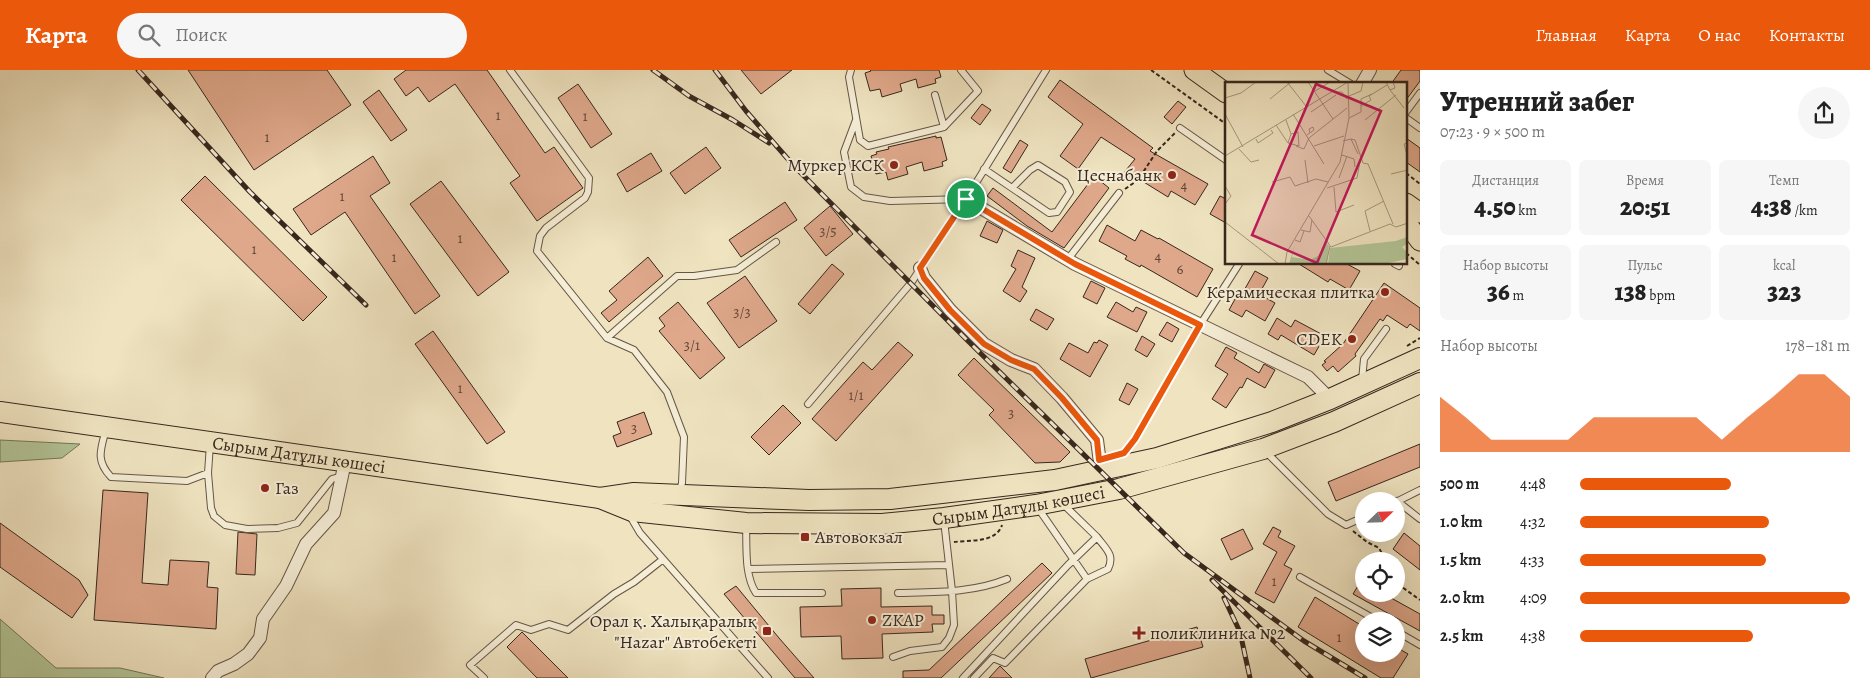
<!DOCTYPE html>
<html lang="ru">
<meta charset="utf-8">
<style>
:root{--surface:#fff;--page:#f6f6f6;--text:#222;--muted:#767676;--accent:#ea580c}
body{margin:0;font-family:Alegreya,serif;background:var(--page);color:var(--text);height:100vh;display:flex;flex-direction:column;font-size:19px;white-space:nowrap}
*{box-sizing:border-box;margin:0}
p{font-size:16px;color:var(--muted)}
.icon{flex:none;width:28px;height:28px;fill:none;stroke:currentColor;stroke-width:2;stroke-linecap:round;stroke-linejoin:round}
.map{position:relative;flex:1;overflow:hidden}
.sheet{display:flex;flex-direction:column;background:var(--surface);width:450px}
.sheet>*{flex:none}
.needle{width:32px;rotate:67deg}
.buttons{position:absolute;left:1355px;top:422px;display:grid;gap:10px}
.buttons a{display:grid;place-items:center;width:50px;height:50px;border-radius:50%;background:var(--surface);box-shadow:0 5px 20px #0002;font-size:25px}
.pin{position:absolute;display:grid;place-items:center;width:42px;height:42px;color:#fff;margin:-21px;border:2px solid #fff;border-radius:50%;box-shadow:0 1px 5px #0007}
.round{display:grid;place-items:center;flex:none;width:52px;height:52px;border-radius:26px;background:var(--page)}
.summary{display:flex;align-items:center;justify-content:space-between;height:85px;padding:0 20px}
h1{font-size:28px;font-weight:800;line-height:38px}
.stats{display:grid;grid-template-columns:repeat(3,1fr);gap:8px;height:85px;padding:5px 20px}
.stats div{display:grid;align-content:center;border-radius:8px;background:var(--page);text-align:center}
.stats b{font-size:25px;font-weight:800}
.stats small{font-size:14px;font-weight:400}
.stats p{font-size:14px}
.chart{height:140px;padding:10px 20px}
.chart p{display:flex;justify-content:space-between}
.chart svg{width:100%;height:90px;margin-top:5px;fill:var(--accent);opacity:.7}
ul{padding:0 20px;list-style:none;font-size:16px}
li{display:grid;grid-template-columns:80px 60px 1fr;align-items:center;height:38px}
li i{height:12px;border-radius:6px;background:var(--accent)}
header{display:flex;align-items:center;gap:30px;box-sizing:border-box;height:70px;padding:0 25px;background:var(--accent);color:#fff}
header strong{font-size:24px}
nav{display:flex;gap:28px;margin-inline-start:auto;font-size:18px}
.search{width:350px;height:45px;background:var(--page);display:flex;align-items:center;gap:12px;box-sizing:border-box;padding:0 18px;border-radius:28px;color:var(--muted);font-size:19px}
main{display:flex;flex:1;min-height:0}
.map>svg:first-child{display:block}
.green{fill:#b3c597;stroke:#75765a}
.building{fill:#dfa88b;stroke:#37271d}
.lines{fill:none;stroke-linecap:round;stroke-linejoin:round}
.service-casing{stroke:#655646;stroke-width:8}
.minor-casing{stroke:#655646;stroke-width:14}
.primary-casing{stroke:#37271d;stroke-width:21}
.trunk-casing{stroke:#37271d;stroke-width:22}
.path{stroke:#37271d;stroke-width:2;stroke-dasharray:4 2.5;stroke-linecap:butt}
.service{stroke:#f5edd6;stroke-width:6}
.minor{stroke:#f5edd6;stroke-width:12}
.primary{stroke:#efe3c0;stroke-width:19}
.trunk{stroke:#efe3c0;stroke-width:20}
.rail-casing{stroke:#37271d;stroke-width:5}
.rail{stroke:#f5edd6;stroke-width:3;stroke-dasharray:9;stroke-linecap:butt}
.route-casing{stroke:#fff;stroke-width:10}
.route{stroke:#ea580c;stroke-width:6}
.poi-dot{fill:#8f2418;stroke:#f5edd6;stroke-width:2}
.labels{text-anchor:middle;stroke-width:4;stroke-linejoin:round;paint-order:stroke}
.number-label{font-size:15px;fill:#614738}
.poi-label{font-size:18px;fill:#37271d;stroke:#f5edd6;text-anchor:end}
.street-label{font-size:18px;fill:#37271d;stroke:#f5edd6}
.inset-road{fill:none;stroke:#a5987f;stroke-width:1}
.view{fill:#c2185b;fill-opacity:0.15;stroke:#c2185b;stroke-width:2.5}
.inset-edge{fill:none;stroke:#37271d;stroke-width:2.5}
</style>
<header>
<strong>Карта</strong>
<div class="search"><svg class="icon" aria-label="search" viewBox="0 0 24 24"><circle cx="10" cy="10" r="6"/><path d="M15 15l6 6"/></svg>Поиск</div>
<nav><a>Главная</a><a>Карта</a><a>О нас</a><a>Контакты</a></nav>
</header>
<main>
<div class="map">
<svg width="1420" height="608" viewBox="0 0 1420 608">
<rect width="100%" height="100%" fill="#efe3c0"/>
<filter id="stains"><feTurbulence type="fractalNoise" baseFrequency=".004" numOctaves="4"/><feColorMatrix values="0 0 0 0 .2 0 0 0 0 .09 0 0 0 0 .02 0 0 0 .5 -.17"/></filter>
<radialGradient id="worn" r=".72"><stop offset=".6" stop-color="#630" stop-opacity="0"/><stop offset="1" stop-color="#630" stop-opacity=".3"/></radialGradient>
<!-- green -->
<path class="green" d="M0 370 80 374 62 388 0 392Z
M0 549 56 598H120L164 608H0Z"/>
<!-- building -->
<path class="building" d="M188 0H327L351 35 254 100Z
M406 0H487L545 83 554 77 583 118 537 151 510 113 520 106 455 14 429 32 418 17 406 26 394 9Z
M741 0H792L761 24Z
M870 0H939L941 7 935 9 936 13 918 18 916 9 900 14 902 21 882 27 880 19 870 21 865 3 871 1Z
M1401 0H1420V11L1406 30V14H1391Z
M1060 10 1153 78 1150 81 1208 114 1195 135 1171 121 1168 127 1134 106 1130 111 1122 105 1135 89 1101 67 1078 99 1060 86 1083 54 1048 27Z
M578 14 612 64 591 78 558 28Z
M379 20 407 60 391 71 363 32Z
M1178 31 1186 37 1172 54 1164 47Z
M982 34 991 40 980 55 971 48Z
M936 66V68L941 67 947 90 942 92 943 96 924 101 922 92 906 97 908 104 888 110 886 102 876 104 871 86 877 84 876 82 889 79 888 77Z
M1406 68 1420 78V102L1406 92Z
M1020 70 1028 75 1011 103 1003 98Z
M706 77 721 98 685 124 670 103Z
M651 83 662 101 627 122 617 104Z
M373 86 390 113 370 126 440 226 415 244 345 142 311 165 293 139Z
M205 106 327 227 303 251 181 130Z
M1094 106 1109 118 1064 178 1027 156 987 126 993 118 1052 162Z
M441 111 509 202 478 226 410 134Z
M1220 126 1226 129V153L1210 144Z
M785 132 797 150 741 187 729 170Z
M830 136 853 164 826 186 804 158Z
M987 151 1003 160 997 173 980 166Z
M1107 155 1135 171 1141 160 1158 169 1159 168 1213 199 1197 227 1141 195 1140 197 1125 189 1127 186 1099 171Z
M1018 180 1035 188 1022 217 1027 221 1020 232 1003 221 1016 199 1011 196Z
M648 187 663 206 609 252 601 243 617 230 609 221Z
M832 194 844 204 810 244 798 234Z
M1299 194H1347L1360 201 1349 220 1330 209 1328 212Z
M1255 201 1268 208 1259 224 1275 233 1265 251 1246 240 1242 247 1229 240 1239 222 1242 224Z
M745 206 777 251 739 278 707 233Z
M1091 211 1105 218 1097 234 1083 227Z
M1384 213 1420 238V261L1410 254 1407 258 1387 245 1383 251 1380 249 1355 284 1356 286 1338 302 1333 296 1327 301 1322 295 1326 292 1324 291 1343 274Z
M678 232 725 288 700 309 659 261 665 256 659 248Z
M1116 232 1133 242 1136 237 1147 242 1137 262 1107 247Z
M1036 239 1054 249 1047 260 1030 250Z
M1277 248 1291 257 1295 250 1325 266 1314 285 1281 265 1278 270 1268 264Z
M1167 252 1179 259 1172 272 1159 265Z
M433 261 505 362 487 374 415 274Z
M1142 266 1155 274 1147 287 1135 280Z
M1099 270 1108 275 1090 307 1060 289 1069 273 1088 283 1094 272 1097 273Z
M898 272 913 285 836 371 812 349 863 292 872 300Z
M1226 277 1237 283 1234 288 1259 303 1264 294 1275 300 1265 318 1247 308 1242 318 1240 317 1226 338 1212 329 1228 304 1215 296Z
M974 288 1070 382 1060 392 1035 393 989 345 994 340 958 305Z
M1127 313 1138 319 1129 335 1119 330Z
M783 335 801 353 769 385 751 367Z
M644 342 652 364 617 377 613 366 621 363 617 352Z
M1420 374V397L1336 431 1328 412Z
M103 420 148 423 142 513 168 515 170 490 209 492 207 517 218 518 216 559 94 550Z
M0 453 79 510 88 525 72 548 0 497Z
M1273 457 1281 461 1278 467 1295 476 1284 495 1292 499 1274 533 1255 523 1277 482 1263 474Z
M1243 459 1253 479 1231 490 1221 469Z
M238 462 257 464 255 505 236 504Z
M1404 463 1420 476V500L1393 479Z
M1042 493 1052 503 941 608H903V601L929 600Z
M1364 506V524H1384L1420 544V561L1353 524Z
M736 516 779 568 814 608H795L724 524Z
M881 518V537L932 536V545H944V554H932L933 562 882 564 883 588 842 589 841 566 801 567 800 537 842 536 841 519Z
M1315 527 1364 557V584H1396V577L1408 584 1393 608H1381L1298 557Z
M1197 557 1203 577 1091 608 1085 589Z
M522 562 568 608H537L507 577Z
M1000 596 1012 608H989Z"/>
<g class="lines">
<defs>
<path id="service" d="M510 0 589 108 588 122 585 128 546 158 540 166 537 181 607 268 634 280 667 322 684 367 682 413 679 423
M851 0 849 7 860 70 868 76 944 57 978 21 961 0
M1328 0 1351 14
M935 25 944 57
M1406 42 1420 23
M1406 48 1420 58
M856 50 844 82 851 117 864 127 890 131 966 129
M1180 58 1226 90
M984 99 1049 143 1057 142 1070 122 1065 112 1038 95 1030 100 1012 118
M1068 189 1119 123
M1395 194 1399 196
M1200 255 1239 194
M607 268 677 206H694L737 200 776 172
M1362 310 1364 289 1386 259
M808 334 911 213 966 129 1046 0
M106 359C101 379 95 390 111 407L187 411 208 403
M210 374 208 403 211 438 214 446 225 455 247 459 278 458 297 453 332 409 342 406
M1266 382 1328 444 1346 455 1364 447
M1397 431 1420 449
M1396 432 1420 420
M1038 438 1087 509
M630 446 640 463 768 608
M746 455C747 476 744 505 756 523H822
M748 499 949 495
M1300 507 1378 551
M898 523C935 522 973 523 1007 509
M1396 561 1420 575
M893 587 910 581 942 577 949 568 954 555 952 521 944 450
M484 608 470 595 516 555 531 560 549 554 568 560 614 524 634 512 662 490
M963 608 1068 495 1097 467 1062 433
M974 608 993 588 1005 593 1087 509 1108 499C1115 485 1106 479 1097 467"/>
<path id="minor" d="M1362 14 1370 0
M966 129 1075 194 1308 307 1330 329
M920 198 924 208 950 240 984 274 1011 290 1034 299 1062 328 1097 370 1101 400
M212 608 218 601 234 594 248 584 260 568 263 549 286 516 306 474 334 443 345 392"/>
<path id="primary" d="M1194 0 1226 23
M1406 133 1420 143
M1406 152 1420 171"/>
<g id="trunk">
<path id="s1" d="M0 342 600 428 632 441 746 453 882 454 944 448 1036 435 1119 419 1263 379 1334 352 1420 313"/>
<path d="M600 428 634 423 809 430 890 429 1055 410 1157 388 1272 352 1330 329 1420 288"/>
</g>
</defs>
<!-- service casing -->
<use href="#service" class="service-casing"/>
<!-- minor casing -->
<use href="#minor" class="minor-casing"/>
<!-- primary casing -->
<use href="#primary" class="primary-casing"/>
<!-- trunk casing -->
<use href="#trunk" class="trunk-casing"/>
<!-- path -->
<path class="path" d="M1151 0 1226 54
M1406 103 1420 114
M1125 119 1138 110 1157 81 1175 63
M1406 183 1420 195
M1407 276 1420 268
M1129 378 1194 265
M1353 461 1367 472 1379 478 1386 491
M954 472C970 470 996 473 1002 455
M1396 507 1402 517 1420 530"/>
<!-- service -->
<use href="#service" class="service"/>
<!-- minor -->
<use href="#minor" class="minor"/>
<!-- primary -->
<use href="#primary" class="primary"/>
<!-- trunk -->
<use href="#trunk" class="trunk"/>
<defs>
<path id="rail" d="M138 0 250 122 366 235
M653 0 689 26 733 50 769 73
M715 0 746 41 794 96 967 270 1184 483 1304 571 1365 608
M1212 510 1311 608
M1224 528 1240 562 1250 608"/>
</defs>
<!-- rail casing -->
<use href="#rail" class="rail-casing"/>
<!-- rail -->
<use href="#rail" class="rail"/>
</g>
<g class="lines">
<defs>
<path id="route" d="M966 129 1075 194 1200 255 1135 369 1124 383 1099 390 1097 370 1062 328 1034 299 1011 290 984 274 950 240 924 208 920 198Z"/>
</defs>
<!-- route casing -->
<use href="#route" class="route-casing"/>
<!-- route -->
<use href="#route" class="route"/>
</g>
<!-- markers -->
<g class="poi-dot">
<circle cx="894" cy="95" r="5"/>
<circle cx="1172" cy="105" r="5"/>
<circle cx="1385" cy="222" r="5"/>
<circle cx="1352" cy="269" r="5"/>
<circle cx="265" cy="418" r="5"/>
<rect x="800" y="462" width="10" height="10" rx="2.5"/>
<circle cx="872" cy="550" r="5"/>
<rect x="762" y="556" width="10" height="10" rx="2.5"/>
<path d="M1136.5 555.5h5v5h5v5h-5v5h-5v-5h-5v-5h5z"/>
</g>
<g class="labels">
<!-- number labels -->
<g class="number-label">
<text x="498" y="50">1</text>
<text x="585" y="51">1</text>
<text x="267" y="72">1</text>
<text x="1184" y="120">4</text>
<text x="342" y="131">1</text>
<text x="828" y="166">3/5</text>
<text x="460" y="173">1</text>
<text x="254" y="184">1</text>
<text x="1158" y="191">4</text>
<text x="394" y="192">1</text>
<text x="1180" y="204">6</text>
<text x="742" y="247">3/3</text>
<text x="692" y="280">3/1</text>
<text x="460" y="323">1</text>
<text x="856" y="330">1/1</text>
<text x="1011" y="348">3</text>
<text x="634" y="363">3</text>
<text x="1274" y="516">1</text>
<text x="1339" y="572">1</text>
</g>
<!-- poi labels -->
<g class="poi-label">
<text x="884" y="101">Муркер КСК</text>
<text x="1162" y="111">Цеснабанк</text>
<text x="1375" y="228">Керамическая плитка</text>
<text x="1342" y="275">CDEK</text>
<text x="275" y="424" text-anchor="start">Газ</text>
<text x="815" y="473" text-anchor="start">Автовокзал</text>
<text x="882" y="556" text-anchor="start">ZKAP</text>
<text x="757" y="557">Орал қ. Халықаралық<tspan x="757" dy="21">"Hazar" Автобекеті</tspan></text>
<text x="1150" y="569" text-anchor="start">поликлиника №2</text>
</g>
<!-- street labels -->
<g class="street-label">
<text dy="6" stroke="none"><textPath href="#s1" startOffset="302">Сырым Датұлы көшесі</textPath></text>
<text dy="6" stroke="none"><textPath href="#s1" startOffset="1029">Сырым Датұлы көшесі</textPath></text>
</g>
</g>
<!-- overview -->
<g transform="translate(1225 12)">
<rect width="182" height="182" fill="#efe3c0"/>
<path d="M182 155V162L177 165 182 170V177L159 182H103L105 166 171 159ZM101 160 104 164 102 182H64L70 162 67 175 85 178 93 174Z" fill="#b3c597"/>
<path class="inset-road" d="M62 0 81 24M83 0 108 37M161 0 165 8 170 6 168 0M165 8 179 26M90 9 105 0M109 10H117L122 17M124 14 136 9 138 0M0 16 16 11 31 0M45 17 66 0M136 24 146 18 144 14 162 3M86 30 111 13M0 32 18 65M68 32 99 82M124 36 136 30V17L147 12M61 38 66 52 63 61M140 38 171 13M51 43 63 61 74 64 73 50 66 52M82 53 89 48 88 45 84 47 85 51M31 57 33 61 48 51 46 48M126 57 130 58 138 81 143 82 168 142M118 59 126 57 133 72M183 61 179 62 183 77M71 64 79 67 84 56 122 26M89 64 119 54M14 67 26 80 34 78M117 73 129 77 130 85M0 74 123 0M80 78 83 101M166 92 183 88M114 96 122 74M47 100 65 95 70 104 91 97 103 100M0 104 6 114 0 122M109 105 111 130 129 123M102 106 132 96 135 79M84 134 106 165 165 142 171 145 183 141M0 140 54 182M76 148 85 150 87 138M145 149 140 129 159 119M70 158 75 160 79 149M60 182 62 170 115 80 124 36 123 0M101 182 105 164"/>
<path class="view" d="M91 2 156 29 92 181 27 153Z"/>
<rect width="182" height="182" class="inset-edge"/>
</g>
<rect width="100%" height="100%" filter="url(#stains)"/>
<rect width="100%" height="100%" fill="url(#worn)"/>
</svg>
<div class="buttons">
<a><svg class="needle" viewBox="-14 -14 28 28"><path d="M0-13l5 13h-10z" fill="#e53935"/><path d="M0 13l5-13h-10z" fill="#767676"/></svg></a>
<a><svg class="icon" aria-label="locate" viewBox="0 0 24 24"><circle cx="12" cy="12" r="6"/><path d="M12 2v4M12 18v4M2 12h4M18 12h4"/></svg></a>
<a><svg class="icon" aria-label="layers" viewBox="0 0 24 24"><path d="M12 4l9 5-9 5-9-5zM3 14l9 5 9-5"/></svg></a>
</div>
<div class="pin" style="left:966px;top:129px;background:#1e9e55"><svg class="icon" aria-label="arrive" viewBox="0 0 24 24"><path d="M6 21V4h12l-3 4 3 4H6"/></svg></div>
</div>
<section class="sheet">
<div class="summary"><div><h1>Утренний забег</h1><p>07:23 · 9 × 500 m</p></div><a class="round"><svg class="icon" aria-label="share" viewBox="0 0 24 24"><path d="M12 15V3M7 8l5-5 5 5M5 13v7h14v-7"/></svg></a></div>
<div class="stats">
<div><p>Дистанция</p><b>4.50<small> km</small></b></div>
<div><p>Время</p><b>20:51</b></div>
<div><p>Темп</p><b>4:38<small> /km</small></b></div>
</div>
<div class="stats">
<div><p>Набор высоты</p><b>36<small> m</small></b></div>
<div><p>Пульс</p><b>138<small> bpm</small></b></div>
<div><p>kcal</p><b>323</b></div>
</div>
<div class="chart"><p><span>Набор высоты</span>178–181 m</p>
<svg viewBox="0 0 160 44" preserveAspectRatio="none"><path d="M0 44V17L10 27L20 38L30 38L40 38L50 38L60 27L70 27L80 27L90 27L100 27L110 38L120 27L130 17L140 6L150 6L160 17V44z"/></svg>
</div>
<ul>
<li><b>500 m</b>4:48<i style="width:56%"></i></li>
<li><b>1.0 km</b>4:32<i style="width:70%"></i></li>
<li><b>1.5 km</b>4:33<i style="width:69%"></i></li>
<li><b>2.0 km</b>4:09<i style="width:100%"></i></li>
<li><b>2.5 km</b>4:38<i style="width:64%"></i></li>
</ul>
</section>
</main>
